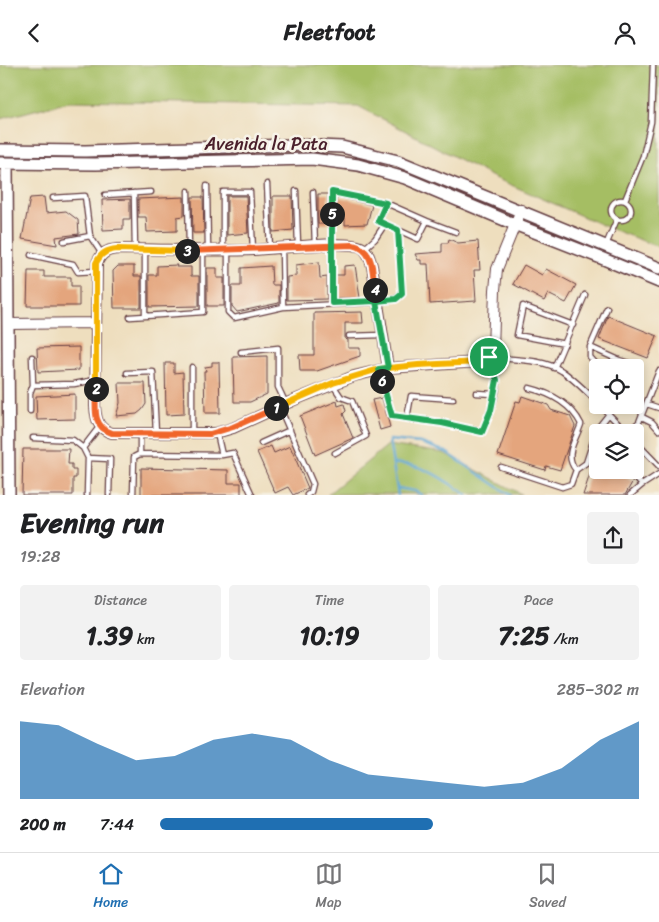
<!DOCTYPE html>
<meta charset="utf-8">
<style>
:root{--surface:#fff;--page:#f2f2f2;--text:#202124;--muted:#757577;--line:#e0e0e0;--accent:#1f6fb2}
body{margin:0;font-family:Sriracha,sans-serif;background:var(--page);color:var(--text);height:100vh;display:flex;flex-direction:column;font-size:19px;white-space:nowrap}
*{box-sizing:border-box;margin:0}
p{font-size:16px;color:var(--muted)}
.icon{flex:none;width:28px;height:28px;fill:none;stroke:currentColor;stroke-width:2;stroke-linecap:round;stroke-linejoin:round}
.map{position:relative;height:430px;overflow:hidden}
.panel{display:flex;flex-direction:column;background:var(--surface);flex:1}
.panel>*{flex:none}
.buttons{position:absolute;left:589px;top:294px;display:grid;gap:10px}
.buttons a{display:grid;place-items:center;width:55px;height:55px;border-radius:5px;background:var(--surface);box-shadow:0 2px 12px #0003;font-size:25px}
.pin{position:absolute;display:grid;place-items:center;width:42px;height:42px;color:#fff;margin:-21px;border:2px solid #fff;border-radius:50%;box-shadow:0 1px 5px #0007}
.km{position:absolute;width:25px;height:25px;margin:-12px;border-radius:50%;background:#222;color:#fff;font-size:14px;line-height:25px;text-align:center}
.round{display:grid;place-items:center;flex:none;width:52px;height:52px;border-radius:5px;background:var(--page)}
.summary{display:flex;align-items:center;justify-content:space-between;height:85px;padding:0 20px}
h1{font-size:28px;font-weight:800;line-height:38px}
.stats{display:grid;grid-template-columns:repeat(3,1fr);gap:8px;height:85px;padding:5px 20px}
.stats div{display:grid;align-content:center;border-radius:5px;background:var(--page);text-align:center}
.stats b{font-size:25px;font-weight:800}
.stats small{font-size:14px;font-weight:400}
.stats p{font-size:14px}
.chart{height:140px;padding:10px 20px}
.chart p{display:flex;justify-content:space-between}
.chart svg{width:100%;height:90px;margin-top:5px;fill:var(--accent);opacity:.7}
ul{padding:0 20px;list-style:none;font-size:16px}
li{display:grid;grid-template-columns:80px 60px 1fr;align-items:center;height:38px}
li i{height:12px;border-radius:6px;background:var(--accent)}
header{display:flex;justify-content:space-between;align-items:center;height:65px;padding:0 20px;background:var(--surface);font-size:22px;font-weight:800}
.tabs{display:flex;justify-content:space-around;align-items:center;height:70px;border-top:1px solid var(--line);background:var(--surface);font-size:14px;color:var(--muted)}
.tabs a{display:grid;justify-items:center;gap:2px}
.tabs .on{color:var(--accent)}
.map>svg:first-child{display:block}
.green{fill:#a5be64;stroke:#786e48}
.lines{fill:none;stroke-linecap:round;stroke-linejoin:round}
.stream{stroke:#5aa4d2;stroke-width:2.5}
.building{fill:#e4a57d}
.service-casing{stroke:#633c41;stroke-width:7}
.tertiary-casing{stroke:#633c41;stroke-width:12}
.secondary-casing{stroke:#633c41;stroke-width:14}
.service{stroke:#fff;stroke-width:4.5}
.tertiary{stroke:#fff;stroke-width:10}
.secondary{stroke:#fff;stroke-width:11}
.split-1-casing{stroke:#fff;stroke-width:10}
.split-2-casing{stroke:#fff;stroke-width:10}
.split-3-casing{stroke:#fff;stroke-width:10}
.split-4-casing{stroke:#fff;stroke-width:10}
.split-5-casing{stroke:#fff;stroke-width:10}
.split-6-casing{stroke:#fff;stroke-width:10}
.split-7-casing{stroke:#fff;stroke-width:10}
.split-1{stroke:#f5b400;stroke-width:6}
.split-2{stroke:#f0652b;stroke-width:6}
.split-3{stroke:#f5b400;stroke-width:6}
.split-4{stroke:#f0652b;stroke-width:6}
.split-5{stroke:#22a559;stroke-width:6}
.split-6{stroke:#22a559;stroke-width:6}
.split-7{stroke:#22a559;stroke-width:6}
.labels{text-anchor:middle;stroke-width:5;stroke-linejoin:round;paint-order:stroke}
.street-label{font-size:18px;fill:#4a1f2b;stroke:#f7f3e8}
</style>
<header><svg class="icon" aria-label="back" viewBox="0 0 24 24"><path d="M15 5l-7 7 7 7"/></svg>Fleetfoot<svg class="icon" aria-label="person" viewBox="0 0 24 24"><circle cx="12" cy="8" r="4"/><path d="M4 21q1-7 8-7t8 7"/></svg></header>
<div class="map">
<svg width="659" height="430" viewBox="0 0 659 430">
<rect width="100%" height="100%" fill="#f7f3e8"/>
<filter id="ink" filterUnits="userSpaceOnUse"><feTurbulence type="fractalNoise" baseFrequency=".02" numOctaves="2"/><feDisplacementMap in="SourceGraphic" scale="10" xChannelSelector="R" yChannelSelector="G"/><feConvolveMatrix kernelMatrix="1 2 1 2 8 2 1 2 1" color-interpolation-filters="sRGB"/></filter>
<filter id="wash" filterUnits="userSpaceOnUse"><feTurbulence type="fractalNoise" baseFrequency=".0096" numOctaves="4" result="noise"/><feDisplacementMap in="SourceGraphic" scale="20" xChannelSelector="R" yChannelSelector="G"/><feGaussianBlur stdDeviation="1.12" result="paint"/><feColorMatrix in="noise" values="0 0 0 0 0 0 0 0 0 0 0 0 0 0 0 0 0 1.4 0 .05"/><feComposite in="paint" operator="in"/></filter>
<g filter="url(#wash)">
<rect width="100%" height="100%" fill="#eedebe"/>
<!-- green -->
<path class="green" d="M0 0H659V182L609 163 493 112 358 41 69 36 0 54Z
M388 380 444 388 521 429H328Z"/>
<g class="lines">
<!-- stream -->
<path class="stream" d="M393 399C422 397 444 415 467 430
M397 423 415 426 422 430
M398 430 389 375 421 378 446 387 510 430"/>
</g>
<g id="blocks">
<!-- building -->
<path class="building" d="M318 129H328V159H318Z
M227 131H246L248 168 227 170Z
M273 131H292L293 165 273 167Z
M44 132 46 148 66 146 78 155 79 169 56 172 57 180 22 174 30 133Z
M184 132V151L177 152V166L147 167 146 152H138V134Z
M192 132H203L204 168H193Z
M339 132 372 140 367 159 345 160V153H336V134Z
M130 134V154H123V164L103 165 102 135Z
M449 174 458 178 478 176 480 205H474L476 236 430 239 428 199H421V195H418L415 189 442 187V178H448Z
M319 197 320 213 327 212V234L287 235V212L296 211V200Z
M177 200 176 202H191V211H199V241L149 242V210H157V201Z
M355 200 360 233H335V210H344V201Z
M524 200 542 210 546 204 576 220 566 238 548 229 544 236 513 219Z
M118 201H134V211H141V243H114L113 206Z
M271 201 272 220H279V238L237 247 232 241V221H241V203Z
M207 203H217V213H224V241H207Z
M28 206H44V212H71V221H79V241H27Z
M362 247 363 258H345V274L348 275V283H360V291L317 306H300L299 290H314V248Z
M608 251 657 271 648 293 599 274Z
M79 282V305L38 307 37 283Z
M267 291V329L250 337H234L233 292Z
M212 297H219L220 348H205L204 306H206L205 302 212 301Z
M165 298H174V308L183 307 184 349 166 350Z
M119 318H145L146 339 142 345 137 349 116 351 120 338Z
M75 329V354L37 355 36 331Z
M522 331 548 340 551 345 570 351 575 361 560 405 546 401 545 405 498 390 516 336 520 337Z
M382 333 390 362 380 365 372 335Z
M337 336 338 341 344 339 346 346 343 349 353 373 315 390 300 351Z
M271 381 274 388 290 381 308 423 293 430 288 422 275 428 257 387Z
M23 384H69L68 399H72V405H76V413H73V430H22Z
M596 391 598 405H616L633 416 625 430H583Z
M141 403 228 405V418H241V430H141Z"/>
</g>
</g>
<g filter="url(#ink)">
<use href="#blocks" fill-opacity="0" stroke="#633c41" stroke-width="1"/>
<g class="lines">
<defs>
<path id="service" d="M267 119 270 184
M207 121 208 184
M188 126 189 185
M296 126 298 180
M313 127 315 180
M134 128 135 184
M105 130 151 127
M53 133 85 131 90 171 102 189
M611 145a10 10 0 1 1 20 0a10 10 0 1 1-20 0Z
M625 135 643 91 651 57 653 0
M427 156 456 167
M64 176 90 171
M606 180 617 154
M365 183 375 174 385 159 378 156 386 138 427 156 418 174 385 159
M145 184V251L203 247V186
M223 185V127H250L253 185
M228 187V247L234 253 283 242 282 183
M31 190 73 199 78 207 96 206
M331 238 332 127 386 138
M283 242 376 237 396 234 402 229 398 165
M607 243 590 282 619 295 615 302
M130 252 145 251
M349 271 382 270
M565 279 517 270 523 241 573 260
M590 282V292L599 302
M241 287 278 283V322L286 339
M32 292 33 320 74 319 95 315
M619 295 635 300 634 302
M192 302V368
M554 303 585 230
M379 305 392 351 442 358 482 367C487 356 499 326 497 314 496 309 491 299 489 292 512 295 542 293 562 306 575 315 587 327 598 338
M127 308 153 307 156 368
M333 320 341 332 352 336 366 371 335 388
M529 323C550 328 571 339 581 359 576 375 563 390 576 405
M476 328 494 329
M589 329 598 322
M647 339 659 343
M600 340 627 368
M280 343 313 419 311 427 307 430
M30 346V328L33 320
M642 352 652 357 659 365
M407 353 411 331 453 334
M217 368 222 390 233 388 252 430
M627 368 639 357 659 306
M33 373 73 375 83 383
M635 376 659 401
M261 378 290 365
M140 389 222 390
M88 393 110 394 109 430
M501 402 562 422 571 419 576 405 586 398 597 364 609 349
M628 405 642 420 659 409
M87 430 88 393 83 383 100 361
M133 430 134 392 140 389V369
M630 430 642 420"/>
<path id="tertiary" d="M9 259 96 258
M388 303 372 201C370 194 368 185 361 182 344 175 276 184 254 185 208 187 163 184 117 184 107 185 101 188 97 198L95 341C96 355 98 364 112 368H216L233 363 292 336 354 311 388 303 479 297 489 292 493 284 495 225 497 204 521 145"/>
<path id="secondary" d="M0 85 85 86 295 80 342 82 398 96 659 203
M0 98 95 99 312 94 358 100 405 113 514 159 601 193 659 217
M7 99 9 430"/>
</defs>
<!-- service casing -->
<use href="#service" class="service-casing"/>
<!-- tertiary casing -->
<use href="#tertiary" class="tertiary-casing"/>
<!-- secondary casing -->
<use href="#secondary" class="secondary-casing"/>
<!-- service -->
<use href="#service" class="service"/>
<!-- tertiary -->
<use href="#tertiary" class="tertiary"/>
<!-- secondary -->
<use href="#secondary" class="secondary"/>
</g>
</g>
<g class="lines" filter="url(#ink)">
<defs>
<path id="split-1" d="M276 343 333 318 379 304 418 300 480 297 489 292"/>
<path id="split-2" d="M96 324C96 341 91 362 112 368L210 369 233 362 276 343"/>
<path id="split-3" d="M96 324V198C101 188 107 185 117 184L187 186"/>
<path id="split-4" d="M187 186 353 180C375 185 372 207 375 225"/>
<path id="split-5" d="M332 149V127L386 138 378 156 398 165 402 229 396 234 376 236 375 225"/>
<path id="split-6" d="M332 149V238L376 236 388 303 379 304 382 316"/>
<path id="split-7" d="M382 316 392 351 442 358 482 367 491 345 497 315 489 292"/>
</defs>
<!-- split-1 casing -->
<use href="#split-1" class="split-1-casing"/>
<!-- split-2 casing -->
<use href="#split-2" class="split-2-casing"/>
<!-- split-3 casing -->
<use href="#split-3" class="split-3-casing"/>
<!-- split-4 casing -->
<use href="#split-4" class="split-4-casing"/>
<!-- split-5 casing -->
<use href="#split-5" class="split-5-casing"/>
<!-- split-6 casing -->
<use href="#split-6" class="split-6-casing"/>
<!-- split-7 casing -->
<use href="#split-7" class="split-7-casing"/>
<!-- split-1 -->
<use href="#split-1" class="split-1"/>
<!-- split-2 -->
<use href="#split-2" class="split-2"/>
<!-- split-3 -->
<use href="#split-3" class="split-3"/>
<!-- split-4 -->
<use href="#split-4" class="split-4"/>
<!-- split-5 -->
<use href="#split-5" class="split-5"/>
<!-- split-6 -->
<use href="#split-6" class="split-6"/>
<!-- split-7 -->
<use href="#split-7" class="split-7"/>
</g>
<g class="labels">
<!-- street labels -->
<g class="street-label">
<text x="266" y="85">Avenida la Pata</text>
</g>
</g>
</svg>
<div class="buttons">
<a><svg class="icon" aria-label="locate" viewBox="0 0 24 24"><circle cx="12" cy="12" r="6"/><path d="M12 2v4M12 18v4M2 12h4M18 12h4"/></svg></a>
<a><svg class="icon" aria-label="layers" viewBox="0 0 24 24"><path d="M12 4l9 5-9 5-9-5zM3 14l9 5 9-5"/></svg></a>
</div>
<div class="pin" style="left:489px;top:292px;background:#1e9e55"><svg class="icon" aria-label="arrive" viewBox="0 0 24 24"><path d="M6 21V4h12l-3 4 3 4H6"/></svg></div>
<b class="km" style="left:276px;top:343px">1</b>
<b class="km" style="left:96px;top:324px">2</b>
<b class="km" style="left:187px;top:186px">3</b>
<b class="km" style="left:375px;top:225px">4</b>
<b class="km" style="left:332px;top:149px">5</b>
<b class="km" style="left:382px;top:316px">6</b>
</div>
<section class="panel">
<div class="summary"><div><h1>Evening run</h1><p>19:28</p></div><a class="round"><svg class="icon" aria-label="share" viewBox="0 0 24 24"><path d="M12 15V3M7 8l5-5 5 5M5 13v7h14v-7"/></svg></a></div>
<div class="stats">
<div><p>Distance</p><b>1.39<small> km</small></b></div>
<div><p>Time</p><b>10:19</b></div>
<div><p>Pace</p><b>7:25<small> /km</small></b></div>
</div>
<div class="chart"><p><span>Elevation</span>285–302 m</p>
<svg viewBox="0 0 160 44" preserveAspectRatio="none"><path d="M0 44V6L10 8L20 17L30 25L40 23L50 15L60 12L70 15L80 25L90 32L100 34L110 36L120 38L130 36L140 29L150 15L160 6V44z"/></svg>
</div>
<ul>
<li><b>200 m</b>7:44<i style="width:57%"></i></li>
</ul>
</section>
<nav class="tabs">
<a class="on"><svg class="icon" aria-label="home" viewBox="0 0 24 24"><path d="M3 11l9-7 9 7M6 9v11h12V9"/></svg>Home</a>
<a><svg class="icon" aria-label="map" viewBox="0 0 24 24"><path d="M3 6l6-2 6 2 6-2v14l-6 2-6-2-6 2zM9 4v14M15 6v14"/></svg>Map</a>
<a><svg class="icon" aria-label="saved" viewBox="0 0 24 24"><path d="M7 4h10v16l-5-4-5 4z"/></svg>Saved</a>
</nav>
